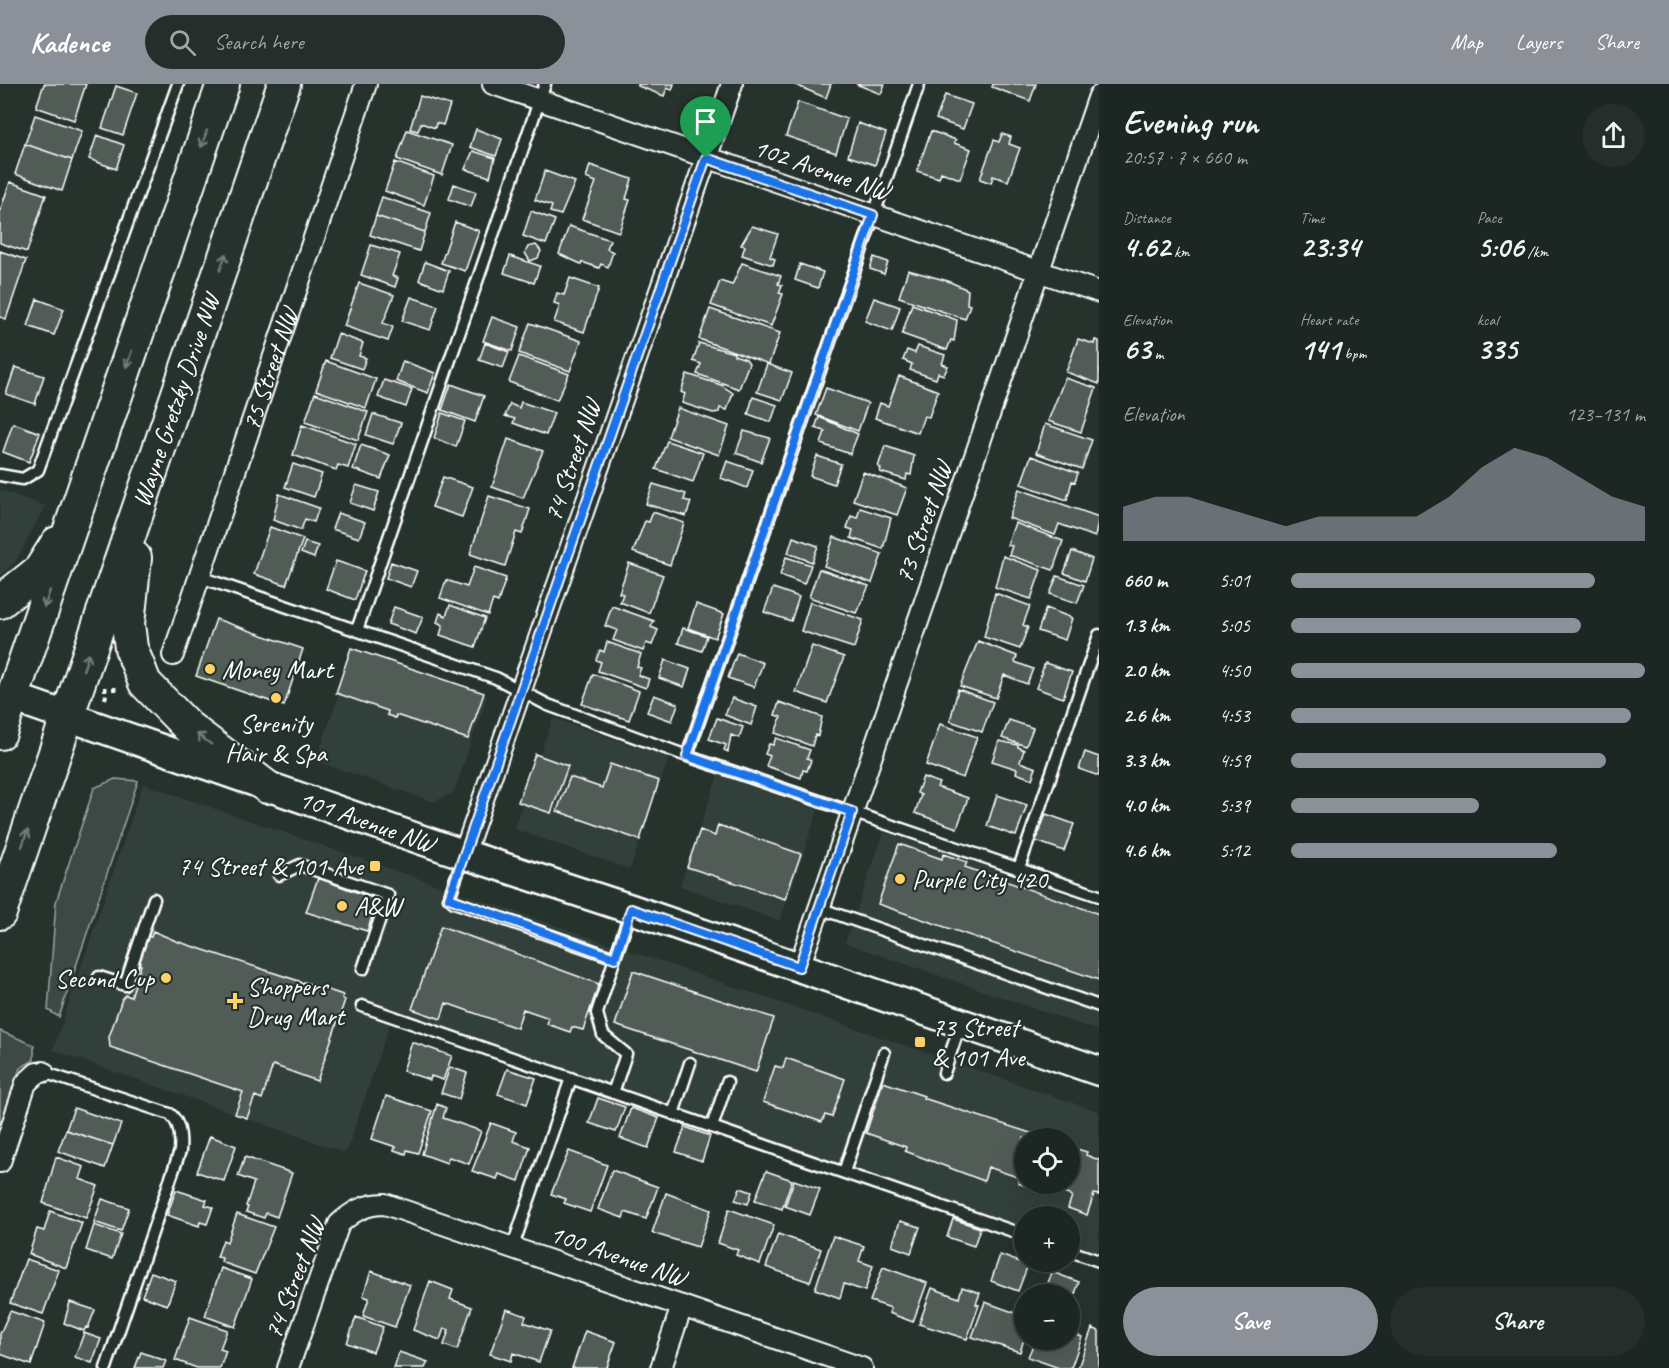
<!DOCTYPE html>
<meta charset="utf-8">
<style>
:root{--surface:#1c2622;--page:#252e2a;--text:#f1f3f6;--muted:#a0a5a5;--line:#3a4340;--accent:#8c9099}
body{margin:0;font-family:Caveat,sans-serif;background:var(--page);color:var(--text);height:100vh;display:flex;flex-direction:column;font-size:22px;white-space:nowrap}
*{box-sizing:border-box;margin:0}
p{font-size:20px;color:var(--muted)}
.icon{flex:none;width:33px;height:33px;fill:none;stroke:currentColor;stroke-width:2;stroke-linecap:round;stroke-linejoin:round}
.map{position:relative;flex:1;overflow:hidden}
.side{display:flex;flex-direction:column;background:var(--surface);width:570px}
.side>*{flex:none}
.fabs{position:absolute;left:1014px;top:1044px;display:grid;gap:12px}
.fabs a{display:grid;place-items:center;width:66px;height:66px;border-radius:50%;background:var(--surface);box-shadow:0 6px 24px #0002,0 0 0 2px var(--line);font-size:30px}
.pin{position:absolute;display:grid;place-items:center;width:51px;height:51px;color:#fff;margin:-62px -26px;border-radius:50% 50% 50% 0;rotate:-45deg;box-shadow:0 0 6px #0007}
.pin .icon{rotate:45deg}
.round{display:grid;place-items:center;flex:none;width:63px;height:63px;border-radius:32px;background:var(--page)}
.summary{display:flex;align-items:center;justify-content:space-between;height:102px;padding:0 24px}
h1{font-size:33px;font-weight:700;line-height:45px}
.figures{display:grid;grid-template-columns:repeat(3,1fr);gap:9px;height:102px;padding:6px 24px}
.figures div{display:grid;align-content:center}
.figures b{font-size:30px;font-weight:700}
.figures small{font-size:16px;font-weight:400}
.figures p{font-size:16px}
.chart{height:168px;padding:12px 24px}
.chart p{display:flex;justify-content:space-between}
.chart svg{width:100%;height:108px;margin-top:6px;fill:var(--accent);opacity:.7}
.button{display:flex;gap:12px;margin-top:auto;padding:12px 24px}
.button a{flex:1;height:69px;border-radius:36px;background:var(--accent);color:#fff;font-size:24px;font-weight:700;line-height:69px;text-align:center}
.button a+a{background:var(--page);color:var(--text)}
ul{padding:0 24px;list-style:none;font-size:20px}
li{display:grid;grid-template-columns:96px 72px 1fr;align-items:center;height:45px}
li i{height:15px;border-radius:8px;background:var(--accent)}
header{display:flex;align-items:center;gap:36px;box-sizing:border-box;height:84px;padding:0 30px;background:var(--accent);color:#fff}
header strong{font-size:28px}
nav{display:flex;gap:33px;margin-inline-start:auto;font-size:21px}
.search{width:420px;height:54px;background:var(--page);display:flex;align-items:center;gap:15px;box-sizing:border-box;padding:0 21px;border-radius:33px;color:var(--muted);font-size:22px}
main{display:flex;flex:1;min-height:0}
.map>svg:first-child{display:block}
.built{fill:#333f3a;fill-rule:evenodd}
.green{fill:#3e4944;stroke:#9ea4a2;stroke-width:1.5}
.building{fill:#515c57;stroke:#fff;stroke-width:1.5}
.lines{fill:none;stroke-linecap:round;stroke-linejoin:round}
.service-casing{stroke:#fff;stroke-width:15}
.minor-casing{stroke:#fff;stroke-width:24}
.secondary-casing{stroke:#fff;stroke-width:33}
.primary-casing{stroke:#fff;stroke-width:36}
.path{stroke:#fff;stroke-width:4;stroke-dasharray:4.5 4.5;stroke-linecap:butt}
.service{stroke:#26332d;stroke-width:10}
.minor{stroke:#26332d;stroke-width:20}
.secondary{stroke:#26332d;stroke-width:28}
.primary{stroke:#26332d;stroke-width:32}
.oneway{stroke:#727a76}
.route-casing{stroke:#fff;stroke-width:12}
.route{stroke:#1a73e8;stroke-width:8}
.poi-dot{fill:#ffd166;stroke:#26332d;stroke-width:2}
.labels{text-anchor:middle;stroke-width:4.5;stroke-linejoin:round;paint-order:stroke}
.street-label{font-size:26px;fill:#fff;stroke:#26332d}
.poi-label{font-size:26px;fill:#fff;stroke:#26332d;text-anchor:start}
</style>
<header>
<strong>Kadence</strong>
<div class="search"><svg class="icon" aria-label="search" viewBox="0 0 24 24"><circle cx="10" cy="10" r="6"/><path d="M15 15l6 6"/></svg>Search here</div>
<nav><a>Map</a><a>Layers</a><a>Share</a></nav>
</header>
<main>
<div class="map">
<svg width="1099" height="1284" viewBox="0 0 1099 1284">
<rect width="100%" height="100%" fill="#26332d"/>
<filter id="ink" filterUnits="userSpaceOnUse"><feTurbulence type="fractalNoise" baseFrequency=".0167" numOctaves="2"/><feDisplacementMap in="SourceGraphic" scale="12" xChannelSelector="R" yChannelSelector="G"/><feConvolveMatrix kernelMatrix="1 2 1 2 8 2 1 2 1" color-interpolation-filters="sRGB"/></filter>
<g filter="url(#ink)">
<!-- built -->
<path class="built" d="M0 406 45 422 16 477 0 492Z
M354 566 487 612 454 708 434 718 316 677Z
M553 634 669 674 630 785 514 745Z
M718 691 818 726 780 837 680 802Z
M143 700 1099 1028V1177L1070 1167V1132H1024V1151L392 933 346 1069 53 966ZM1024 1054H1070V1100H1024Z
M884 748 1099 822V947L845 859Z"/>
<!-- green -->
<path class="green" d="M115 695 138 697 59 933 48 926 56 818 94 704Z
M0 947 34 961V976L20 984 0 1041Z"/>
<!-- building -->
<path class="building" d="M44 0H86L74 36 36 23Z
M638 0H674L672 6 667 4 664 12 638 2Z
M793 0H831L826 14Z
M856 0H885L881 10Z
M993 0H1036L1030 17 992 3Z
M116 2 137 9 123 51 102 44Z
M945 11 972 20 963 45 936 35Z
M420 12 450 21 443 41 436 39 435 44 421 39 418 47 410 45Z
M798 18 847 35 836 69 786 52Z
M35 31 82 47 72 76 25 60Z
M858 39 886 49 875 81 848 72Z
M476 45 502 55 496 72 470 63Z
M407 46 452 61 442 91 397 75Z
M931 47 956 56 954 59 971 65 960 95 941 88 939 94 917 87Z
M1002 50 1011 53 1009 60 1020 64 1008 97 993 92 991 99 980 95 994 56 999 58Z
M97 51 124 61 116 85 89 75Z
M25 60 72 76 62 107 15 90Z
M473 67 495 74 490 93 465 85Z
M395 78 434 92 424 121 385 107Z
M590 81 632 95 626 115 630 116 619 148 582 135 596 98 586 94Z
M545 87 575 98 561 131 550 128 552 122 535 116Z
M10 98 46 111 27 168 0 159V127Z
M454 100 476 108 471 123 449 115Z
M382 113 431 129 425 148 376 132Z
M531 127 555 136 546 160 523 152Z
M376 132 425 148 419 167 370 151Z
M455 138 479 147 465 187 441 179Z
M569 142 610 156 607 165 613 168 608 183 601 180 599 184 582 178 581 180 559 170Z
M752 142 778 150 770 173 775 175 773 181 742 171 745 162 741 161Z
M371 161 400 170 392 192 398 194 395 203 361 191Z
M536 161 541 167 538 174 530 177 525 169 528 163Z
M0 167 26 176 6 235 0 233Z
M510 172 540 182 534 199 504 189Z
M874 173 888 178 884 190 870 185Z
M425 178 449 187 443 205 419 196Z
M742 179 781 192 778 200 782 201 779 209 783 210 771 242 711 221 720 197 732 201Z
M800 180 823 188 818 204 795 196Z
M908 186 948 197 968 206 967 220 970 221 965 235 899 213Z
M570 194 599 204 584 248 554 238 560 221 554 219 557 209 564 211Z
M359 199 394 211 383 239 393 243 388 257 344 242Z
M411 213 438 222 430 246 402 237Z
M874 214 900 223 892 247 865 237Z
M37 215 64 225 54 251 28 242Z
M912 220 957 236 954 257 951 256 947 266 902 250Z
M710 225 780 249 769 280 699 255Z
M492 233 520 243 512 267 483 257Z
M530 239 581 257 570 287 519 269Z
M338 250 363 259 359 272 366 274 362 285 330 274Z
M1078 255 1094 260 1095 256 1099 257V300L1066 288Z
M485 259 509 268 503 284 479 276Z
M699 259 734 269V271L746 275 749 279 739 305 697 290 701 280 693 277Z
M918 262 945 271 942 280 948 282 944 291 938 289 936 295 910 286 912 280 903 276 907 266 915 269Z
M519 272 569 290 557 316 509 298Z
M326 277 376 295 366 324 316 306Z
M403 277 435 289 428 309 396 297Z
M767 280 792 289 782 316 757 308Z
M15 283 44 292 35 320 6 310Z
M687 290 721 301 733 309 727 326 720 324 719 328 713 329 682 319 685 310 681 308Z
M899 292 938 307 929 333 924 332 918 349 875 334 880 319 888 322Z
M1065 294 1096 304 1081 348 1048 337Z
M384 296 412 305 406 323 378 313Z
M451 300 484 312 475 338 442 326Z
M826 304 868 319 858 347 816 331Z
M315 309 368 328 358 356 305 338Z
M753 313 777 321 771 338 748 330Z
M521 318 554 329 546 351 513 339 515 335 505 332 510 320 519 324Z
M678 324 729 342 719 371 668 353Z
M442 329 465 337 456 363 434 354Z
M373 330 401 339 393 360 366 351Z
M819 333 858 350 850 370 821 360 825 347 815 344Z
M13 339 40 349 29 378 3 368Z
M1045 340 1092 356 1082 385 1036 369Z
M302 341 356 360 348 384 338 381 336 386 293 371Z
M744 347 770 354 761 378 736 369Z
M508 355 543 367 523 414 492 403Z
M667 357 703 369 693 398 656 385Z
M361 361 390 371 381 395 353 385Z
M885 362 914 372 911 391 907 390 906 396 880 388 881 384 878 383Z
M817 372 841 380 834 400 810 392Z
M1031 372 1078 389 1075 398 1072 397 1067 416 1021 400Z
M727 377 753 386 747 404 721 394Z
M293 380 322 390 314 413 285 403Z
M863 388 907 404 897 431 853 416Z
M443 393 473 403 462 433 432 423Z
M653 400 686 410 684 416 691 418 686 432 646 420Z
M356 401 379 408 373 427 350 419Z
M1019 405 1099 433 1095 453 1059 440 1055 451 1009 434Z
M279 410 319 424 314 438 305 435 301 446 273 436Z
M489 412 530 425 522 450 516 448 505 482 470 470Z
M860 424 891 434 883 465 851 454 853 446 847 444 851 432 857 434Z
M653 428 684 439 670 481 633 468 645 437 649 438Z
M338 429 365 438 359 454 332 445Z
M1015 439 1063 457 1053 486 1009 471 1012 462 1007 461Z
M270 443 303 455 286 501 254 490Z
M793 453 818 462 812 478 788 469Z
M834 453 882 470 872 499 824 482Z
M305 458 318 462 314 474 301 469Z
M1072 467 1092 475 1085 497 1064 489Z
M1003 472 1041 486 1031 515 995 503Z
M786 473 811 481 804 500 780 491Z
M336 477 365 487 355 516 326 505Z
M391 478 417 487 411 503 386 494Z
M629 479 663 491 649 529 620 518 623 510 619 509Z
M474 483 506 494 498 518 493 516 488 531 440 514 446 496 467 503Z
M819 485 869 502 856 529 809 513Z
M1057 492 1084 501 1077 519 1050 510Z
M773 504 799 513 791 537 764 528Z
M995 509 1030 522 1023 541 1028 543 1020 565 984 553Z
M810 518 863 536 854 564 801 547Z
M696 520 724 530 715 554 688 544Z
M450 521 485 534 475 563 440 551 443 541 437 538 440 529 446 532Z
M612 522 654 537 651 543 658 546 652 561 646 559 643 567 613 556 617 546 605 542Z
M394 523 423 533 416 550 388 540Z
M1046 524 1072 534 1065 556 1038 547Z
M216 535 303 565 284 622 196 592Z
M683 544 707 552 702 567 678 559Z
M978 557 1017 572 1015 578 1033 585 1027 600 1004 591 996 614 960 602Z
M607 558 641 570 637 583 641 584 638 591 649 595 646 604 598 587 601 578 596 576 600 566 604 568Z
M812 562 844 573 827 619 796 608Z
M351 564 484 609 468 655 396 631 395 634 387 631 388 627 336 609Z
M737 569 763 579 754 603 728 594Z
M665 576 690 585 684 603 659 594Z
M1045 579 1072 588 1063 614 1036 604Z
M593 590 639 607 629 636 582 620Z
M958 605 993 618 982 648 950 637Z
M654 611 678 620 672 637 647 628Z
M732 614 757 623 751 641 725 631Z
M779 618 822 633 818 652 815 651 812 662 775 649 781 633 775 631Z
M717 634 743 643 739 654 731 651 728 668 724 666 726 661 709 655Z
M1009 636 1033 644 1026 662 1002 654Z
M940 640 977 653 963 694 926 681Z
M776 654 810 666 807 674 811 676 807 687 803 686 801 694 766 682 770 672 765 670 769 660 773 661Z
M999 657 1018 661V663L1024 666 1020 678 1036 684 1032 695 1016 689 1017 685 992 677Z
M1085 668 1099 673V692L1079 685Z
M535 670 568 682 551 729 518 718Z
M610 680 659 697 640 756 557 727 570 693 602 704Z
M923 693 939 699 937 703 968 714 957 744 915 729 921 711 917 709Z
M997 711 1027 721 1016 752 987 742Z
M1046 730 1074 740 1064 767 1036 757Z
M718 741 801 770 785 815 687 783 700 746 715 752Z
M899 760 942 775 943 770 967 778 965 783 1099 830V896L878 820Z
M318 794 378 816 367 847 306 828Z
M441 842 599 900 583 946 572 943 570 948 547 940 549 934 523 925 517 944 446 919 441 935 412 925Z
M153 847 176 857 299 897 303 901 304 898 343 911 342 914 345 916 317 997 273 981 262 1015 255 1012 247 1034 235 1030 243 1008 110 963 109 953 122 915 126 911 131 913 141 881 137 880 145 851 151 853Z
M633 887 774 934 756 988 615 941Z
M412 958 452 972 443 996 431 992 430 996 403 987Z
M786 974 845 995 832 1033 825 1031 822 1038 763 1018 775 982 783 984Z
M450 983 467 989 459 1015 441 1009Z
M507 985 536 994 527 1020 498 1010Z
M883 998 924 1012 923 1014 1046 1054H1024V1100H1070V1063L1087 1068 1086 1071 1099 1076V1111L1094 1110 1087 1131 1068 1124 1072 1112 1041 1101 1039 1106 1018 1099 1020 1094 988 1083 984 1097 905 1067 906 1063 866 1049Z
M386 1012 432 1027 418 1069 407 1066 406 1070 394 1066 396 1063 372 1055Z
M598 1014 625 1023 616 1048 589 1039Z
M437 1020 446 1024 443 1034 481 1047 469 1080 449 1073 447 1079 422 1070Z
M74 1024 121 1040 113 1061 66 1046Z
M631 1024 659 1034 648 1064 620 1054Z
M491 1039 516 1048 513 1057 530 1063 519 1097 499 1090 497 1095 472 1087Z
M685 1043 710 1052 702 1077 676 1068Z
M66 1046 113 1061 105 1084 58 1067Z
M210 1052 236 1062 224 1097 197 1088Z
M569 1067 607 1081 590 1128 564 1119 566 1115 551 1110Z
M56 1073 84 1083 80 1095 98 1102 86 1134 43 1119Z
M245 1073 292 1089 277 1133 266 1129 264 1134 246 1128 248 1123 246 1122 254 1098 238 1092Z
M612 1086 658 1103 646 1135 625 1128 623 1134 598 1125Z
M766 1087 792 1096 782 1125 755 1116Z
M794 1096 820 1105 810 1131 785 1122Z
M740 1104 752 1108 748 1120 735 1116Z
M176 1106 207 1116 205 1121 213 1123 207 1140 200 1138 199 1142 167 1131Z
M666 1109 711 1126 698 1163 652 1149Z
M102 1115 129 1124 121 1147 94 1138Z
M729 1125 774 1141 760 1180 736 1171 738 1166 718 1159Z
M50 1127 82 1139 66 1184 29 1170 37 1145 44 1147Z
M237 1130 274 1143 255 1190 221 1178 222 1174 217 1173 223 1156 227 1158Z
M953 1135 980 1144 974 1162 947 1153Z
M900 1137 920 1143 911 1169 892 1162Z
M94 1141 121 1150 112 1175 86 1166Z
M778 1150 821 1165 810 1198 766 1183Z
M833 1152 864 1162 859 1177 873 1182 865 1207 844 1200 840 1214 815 1205Z
M1000 1171 1028 1181 1018 1207 991 1197Z
M26 1175 59 1186 43 1230 10 1219Z
M883 1183 927 1199 913 1238 889 1229 891 1224 870 1217Z
M221 1184 252 1195 235 1243 205 1232Z
M371 1187 410 1201 395 1243 363 1232 369 1214 363 1212Z
M151 1188 176 1197 167 1221 142 1212Z
M1052 1188 1079 1198 1070 1225V1210H1044Z
M430 1197 453 1206 450 1215 472 1223 457 1266 444 1261 449 1246 444 1244 440 1256 413 1246Z
M962 1203 980 1209 976 1220 979 1221 967 1255 919 1240 932 1204 959 1214Z
M70 1218 95 1226 88 1244 86 1243 84 1247 64 1239Z
M985 1218 1024 1232V1255L1020 1268 972 1253Z
M506 1225 526 1232 524 1238 550 1247 539 1278 513 1269 511 1277 490 1270Z
M10 1227 45 1239 31 1281 0 1270V1250Z
M190 1233 227 1246 220 1265 226 1267 220 1284H197L175 1276Z
M356 1233 383 1243 373 1268 347 1259Z
M1092 1244 1099 1247V1284H1078Z
M585 1247 616 1258 607 1283 609 1284H572Z
M84 1249 101 1255 92 1279 75 1273Z
M1070 1249 1082 1253 1071 1284H1059L1028 1273 1035 1256H1070Z
M141 1268 166 1277 163 1284H135Z
M399 1268 428 1278 425 1284H394Z"/>
<g class="lines">
<defs>
<path id="service" d="M0 391 23 395 38 386 178 0
M200 493 496 594 548 621 687 672 1099 812
M357 546 545 0
M687 672 919 0
M464 771 449 814 454 818 615 874 631 827
M1019 784 1099 551
M279 791 300 781 388 811 363 885
M819 824 1099 922
M99 893 125 901 154 815
M362 922 1024 1151
M43 988 170 1030C180 1038 181 1055 180 1067L106 1284
M944 989 960 941
M613 1009 626 970 603 951 597 929 615 874
M673 1030 690 979
M712 1043 727 998
M844 1088 884 969
M513 1162 571 994
M1070 1167 1099 1177"/>
<g id="minor">
<path d="M493 0 1099 208"/>
<path id="s1" d="M173 571 366 0"/>
<path d="M464 770 732 0"/>
<path d="M799 883 1099 12"/>
<path d="M0 1078 26 999 37 989 43 988"/>
<path d="M288 1284 339 1140C353 1127 366 1120 385 1120L862 1284"/>
<path d="M661 1284 682 1222"/>
</g>
<g id="secondary">
<path id="s2" d="M12 613 448 765 631 825 1099 987"/>
</g>
<g id="primary">
<path d="M135 474 128 540 131 564 145 599 188 643 267 703"/>
<path d="M0 518 40 486 57 459"/>
<path d="M0 649 223 0"/>
<path id="s3" d="M0 829 284 0"/>
</g>
</defs>
<!-- service casing -->
<use href="#service" class="service-casing"/>
<!-- minor casing -->
<use href="#minor" class="minor-casing"/>
<!-- secondary casing -->
<use href="#secondary" class="secondary-casing"/>
<!-- primary casing -->
<use href="#primary" class="primary-casing"/>
<!-- path -->
<path class="path" d="M103 605H118
M105 615 107 607"/>
<!-- service -->
<use href="#service" class="service"/>
<!-- minor -->
<use href="#minor" class="minor"/>
<!-- secondary -->
<use href="#secondary" class="secondary"/>
<!-- primary -->
<use href="#primary" class="primary"/>
</g>
<!-- one-way arrows -->
<defs><path id="oneway-shaft" d="M-6 0H5M1.5-3L5.5 0L1.5 3" fill="none" stroke-width="1.6" stroke-linecap="round" stroke-linejoin="round" transform="scale(1.5)"/></defs>
<g class="oneway">
<use href="#oneway-shaft" transform="translate(204 55) rotate(109)"/>
<use href="#oneway-shaft" transform="translate(223 178) rotate(-71)"/>
<use href="#oneway-shaft" transform="translate(129 275) rotate(109)"/>
<use href="#oneway-shaft" transform="translate(47 515) rotate(109)"/>
<use href="#oneway-shaft" transform="translate(86 578) rotate(-71)"/>
<use href="#oneway-shaft" transform="translate(204 655) rotate(-143)"/>
<use href="#oneway-shaft" transform="translate(25 754) rotate(-71)"/>
</g>
</g>
<g class="lines" filter="url(#ink)">
<defs>
<path id="route" d="M706 74 873 131 687 672 852 728 799 883 631 825 615 874 449 814Z"/>
</defs>
<!-- route casing -->
<use href="#route" class="route-casing"/>
<!-- route -->
<use href="#route" class="route"/>
</g>
<!-- markers -->
<g class="poi-dot">
<circle cx="210" cy="585" r="6"/>
<circle cx="276" cy="614" r="6"/>
<rect x="369" y="776" width="12" height="12" rx="3"/>
<circle cx="900" cy="795" r="6"/>
<circle cx="342" cy="822" r="6"/>
<circle cx="166" cy="894" r="6"/>
<path d="M232 908h6v6h6v6h-6v6h-6v-6h-6v-6h6z"/>
<rect x="914" y="952" width="12" height="12" rx="3"/>
</g>
<g class="labels">
<!-- street labels -->
<g class="street-label">
<text transform="translate(822 85) rotate(19)" y="9">102 Avenue NW</text>
<text dy="9" stroke="none"><textPath href="#s1" startOffset="302">75 Street NW</textPath></text>
<text dy="9" stroke="none"><textPath href="#s3" startOffset="542">Wayne Gretzky Drive NW</textPath></text>
<text transform="translate(572 376) rotate(-71)" y="9">74 Street NW</text>
<text transform="translate(923 438) rotate(-71)" y="9">73 Street NW</text>
<text dy="9" stroke="none"><textPath href="#s2" startOffset="376">101 Avenue NW</textPath></text>
<text transform="translate(618 1171) rotate(19)" y="9">100 Avenue NW</text>
<text transform="translate(294 1194) rotate(-69)" y="9">74 Street NW</text>
</g>
<!-- poi labels -->
<g class="poi-label">
<text x="222" y="594">Money Mart</text>
<text x="276" y="648" text-anchor="middle">Serenity<tspan x="276" dy="30">Hair &amp; Spa</tspan></text>
<text x="363" y="791" text-anchor="end">74 Street &amp; 101 Ave</text>
<text x="912" y="804">Purple City 420</text>
<text x="354" y="831">A&amp;W</text>
<text x="154" y="903" text-anchor="end">Second Cup</text>
<text x="247" y="911">Shoppers<tspan x="247" dy="30">Drug Mart</tspan></text>
<text x="932" y="952">73 Street<tspan x="932" dy="30">&amp; 101 Ave</tspan></text>
</g>
</g>
</svg>
<div class="fabs">
<a><svg class="icon" aria-label="locate" viewBox="0 0 24 24"><circle cx="12" cy="12" r="6"/><path d="M12 2v4M12 18v4M2 12h4M18 12h4"/></svg></a>
<a>+</a>
<a>−</a>
</div>
<div class="pin" style="left:706px;top:74px;background:#1e9e55"><svg class="icon" aria-label="arrive" viewBox="0 0 24 24"><path d="M6 21V4h12l-3 4 3 4H6"/></svg></div>
</div>
<section class="side">
<div class="summary"><div><h1>Evening run</h1><p>20:57 · 7 × 660 m</p></div><a class="round"><svg class="icon" aria-label="share" viewBox="0 0 24 24"><path d="M12 15V3M7 8l5-5 5 5M5 13v7h14v-7"/></svg></a></div>
<div class="figures">
<div><p>Distance</p><b>4.62<small> km</small></b></div>
<div><p>Time</p><b>23:34</b></div>
<div><p>Pace</p><b>5:06<small> /km</small></b></div>
</div>
<div class="figures">
<div><p>Elevation</p><b>63<small> m</small></b></div>
<div><p>Heart rate</p><b>141<small> bpm</small></b></div>
<div><p>kcal</p><b>335</b></div>
</div>
<div class="chart"><p><span>Elevation</span>123–131 m</p>
<svg viewBox="0 0 160 44" preserveAspectRatio="none"><path d="M0 44V30L10 26L20 26L30 30L40 34L50 38L60 34L70 34L80 34L90 34L100 26L110 14L120 6L130 10L140 18L150 26L160 30V44z"/></svg>
</div>
<ul>
<li><b>660 m</b>5:01<i style="width:86%"></i></li>
<li><b>1.3 km</b>5:05<i style="width:82%"></i></li>
<li><b>2.0 km</b>4:50<i style="width:100%"></i></li>
<li><b>2.6 km</b>4:53<i style="width:96%"></i></li>
<li><b>3.3 km</b>4:59<i style="width:89%"></i></li>
<li><b>4.0 km</b>5:39<i style="width:53%"></i></li>
<li><b>4.6 km</b>5:12<i style="width:75%"></i></li>
</ul>
<div class="button"><a>Save</a><a>Share</a></div>
</section>
</main>
